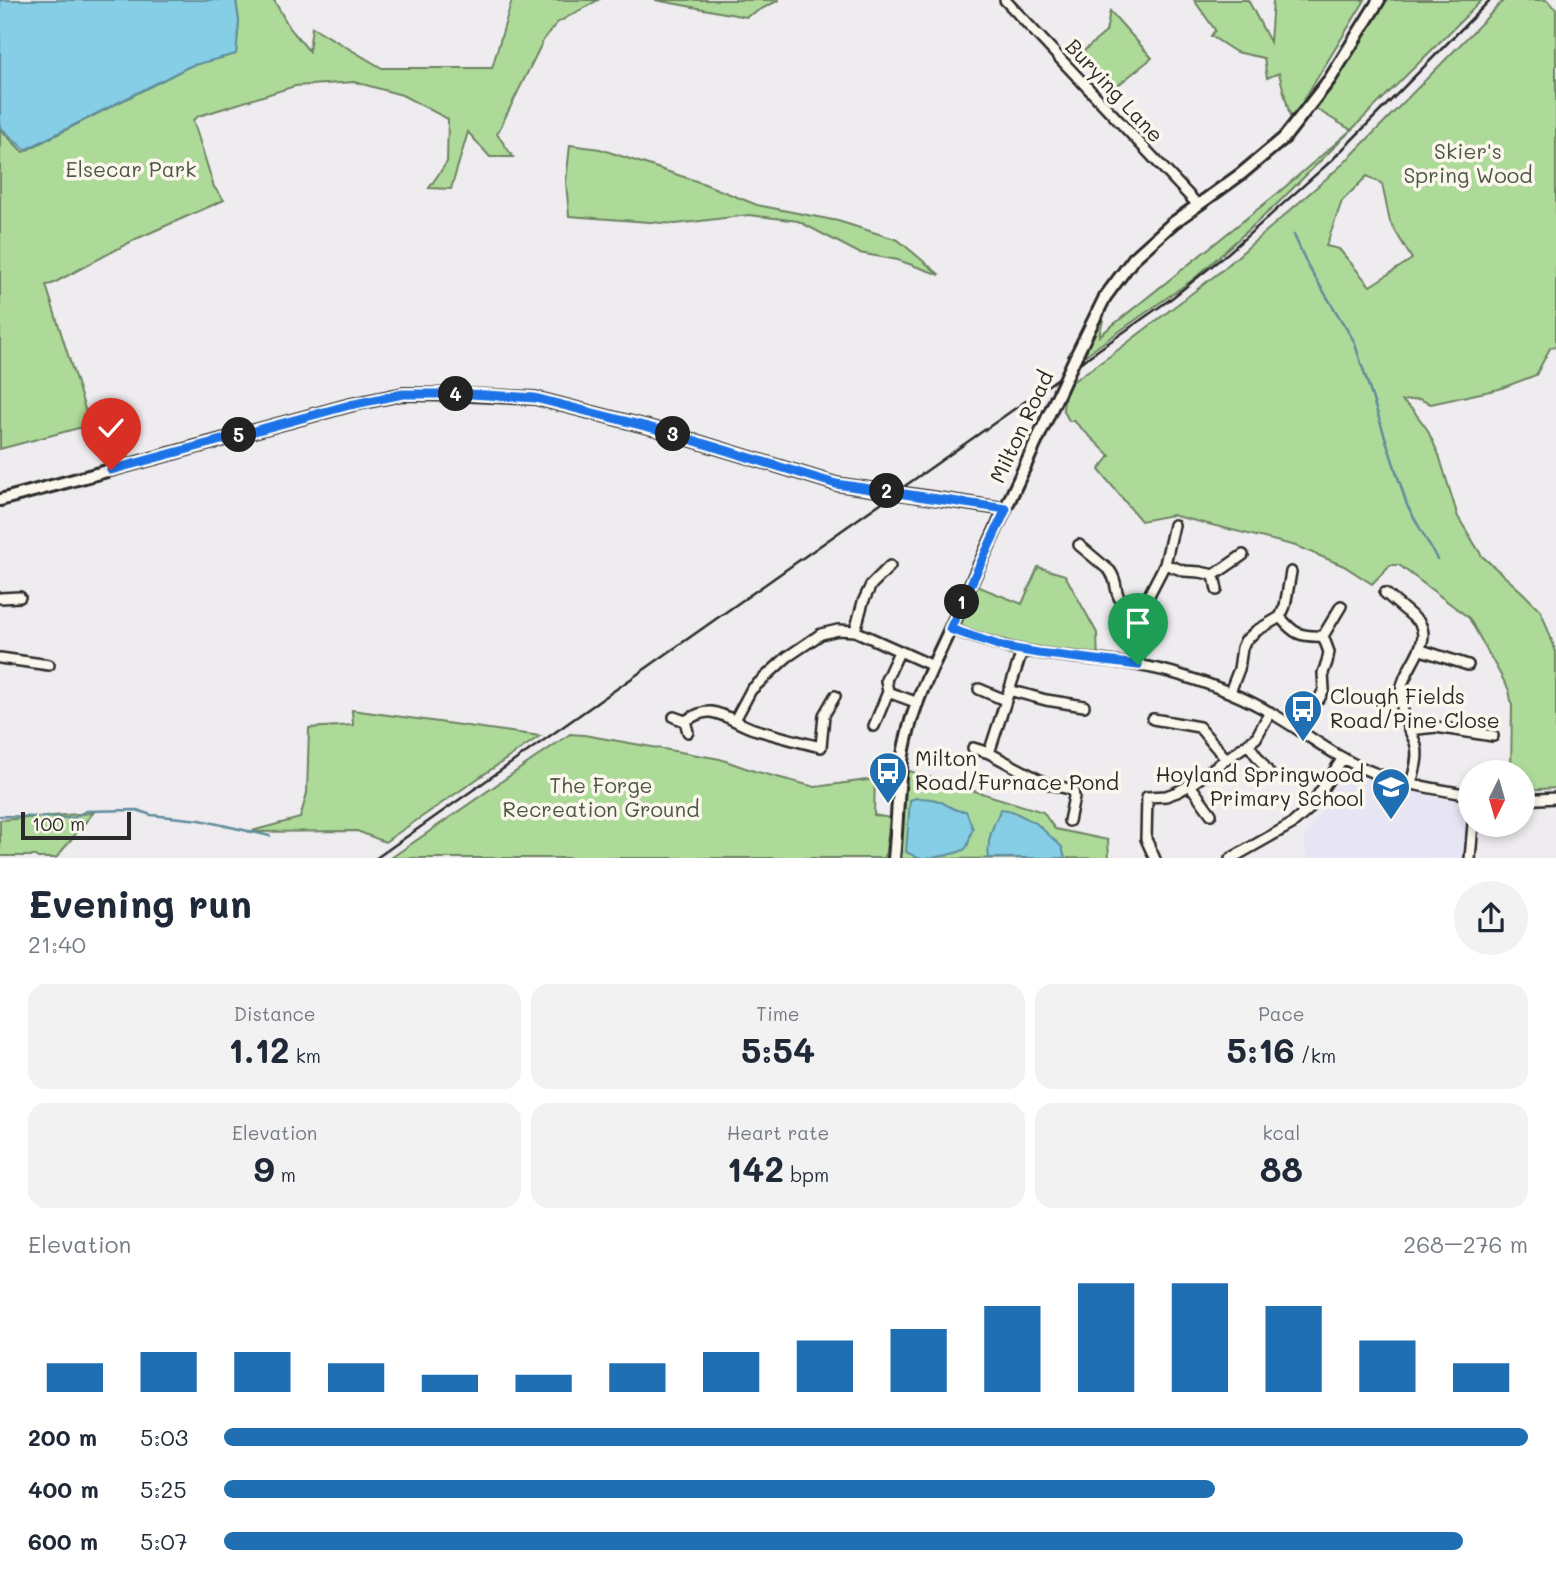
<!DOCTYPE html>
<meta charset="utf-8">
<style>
:root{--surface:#fff;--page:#f2f2f3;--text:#1f2937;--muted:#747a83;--accent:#1f6fb2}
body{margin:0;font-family:Mali,sans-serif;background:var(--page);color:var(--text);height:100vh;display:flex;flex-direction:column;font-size:26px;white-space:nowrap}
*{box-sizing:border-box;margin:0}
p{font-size:23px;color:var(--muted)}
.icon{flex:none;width:38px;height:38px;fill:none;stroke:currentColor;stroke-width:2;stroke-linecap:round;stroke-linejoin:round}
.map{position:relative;height:858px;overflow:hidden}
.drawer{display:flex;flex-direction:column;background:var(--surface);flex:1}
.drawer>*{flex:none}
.needle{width:46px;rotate:185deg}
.controls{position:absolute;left:1458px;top:760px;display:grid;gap:14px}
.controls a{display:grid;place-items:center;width:77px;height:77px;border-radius:50%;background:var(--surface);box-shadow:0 4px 10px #0003;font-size:35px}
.scale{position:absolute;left:21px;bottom:18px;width:110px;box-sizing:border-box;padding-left:7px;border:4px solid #2b2b2b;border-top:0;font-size:19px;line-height:24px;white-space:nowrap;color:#2b2b2b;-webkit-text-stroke:5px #fbf7ec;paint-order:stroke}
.pin{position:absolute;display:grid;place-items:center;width:60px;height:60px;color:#fff;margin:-72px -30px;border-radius:50% 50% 50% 0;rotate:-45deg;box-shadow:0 0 7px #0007}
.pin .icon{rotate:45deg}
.km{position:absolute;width:35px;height:35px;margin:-18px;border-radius:50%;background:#222;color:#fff;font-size:19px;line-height:35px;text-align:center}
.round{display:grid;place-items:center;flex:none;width:74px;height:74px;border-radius:37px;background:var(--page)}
.overview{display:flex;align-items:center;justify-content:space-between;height:119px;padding:0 28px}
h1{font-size:38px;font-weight:800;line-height:52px}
.figures{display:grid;grid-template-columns:repeat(3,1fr);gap:10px;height:119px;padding:7px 28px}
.figures div{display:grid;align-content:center;border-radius:18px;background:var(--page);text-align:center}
.figures b{font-size:35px;font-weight:800}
.figures small{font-size:19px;font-weight:400}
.figures p{font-size:19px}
.chart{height:196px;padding:14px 28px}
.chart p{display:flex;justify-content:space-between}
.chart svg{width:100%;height:126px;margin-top:7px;stroke:var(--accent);stroke-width:6}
ul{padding:0 28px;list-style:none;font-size:23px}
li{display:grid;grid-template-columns:112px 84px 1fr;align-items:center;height:52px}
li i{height:18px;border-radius:9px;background:var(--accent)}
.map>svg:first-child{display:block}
.built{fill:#e7e4f3}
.green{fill:#aeda99;stroke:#6c8262;stroke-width:2;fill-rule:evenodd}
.water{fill:#85cee5;stroke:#618d9b;stroke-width:2}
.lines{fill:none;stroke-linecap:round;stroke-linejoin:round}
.stream{stroke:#618d9b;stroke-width:2.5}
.minor-casing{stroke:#2b2b2b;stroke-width:14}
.tertiary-casing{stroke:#2b2b2b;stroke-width:16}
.minor{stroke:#fbf7ec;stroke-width:9}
.tertiary{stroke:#fbf7ec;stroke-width:10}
.rail{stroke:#2b2b2b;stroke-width:2.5}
.tertiary-bridge-casing{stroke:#2b2b2b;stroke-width:16;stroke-linecap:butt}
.tertiary-bridge{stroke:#fbf7ec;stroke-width:10}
.route-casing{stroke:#fff;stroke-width:14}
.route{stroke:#1a73e8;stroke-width:9}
.labels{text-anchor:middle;stroke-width:7;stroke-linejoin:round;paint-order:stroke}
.street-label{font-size:21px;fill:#2b2b2b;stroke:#fbf7ec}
.park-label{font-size:21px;fill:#4c5746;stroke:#fbf7ec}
.poi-label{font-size:21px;fill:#2b2b2b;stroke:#fbf7ec;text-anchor:start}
</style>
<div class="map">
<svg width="1556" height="859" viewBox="0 0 1556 859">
<rect width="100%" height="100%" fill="#efecf0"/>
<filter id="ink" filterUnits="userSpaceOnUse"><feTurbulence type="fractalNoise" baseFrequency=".0143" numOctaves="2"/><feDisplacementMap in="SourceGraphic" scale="14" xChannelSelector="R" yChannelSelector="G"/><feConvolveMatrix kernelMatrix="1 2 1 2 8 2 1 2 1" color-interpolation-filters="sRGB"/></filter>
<g filter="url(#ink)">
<!-- built -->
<path class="built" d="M1347 767 1384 783 1469 804 1464 858H1306L1305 837Z"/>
<!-- green -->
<path class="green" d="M236 0H274L289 27 309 51 312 27 382 68H492L512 0H598L557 23 544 39 497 134 513 157H490L468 132 451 189 429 188 447 162 448 119 402 95 355 82 295 86 199 116 193 120 214 187 224 200 136 239 52 284 46 285 90 425 0 449V129L23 152 190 66 236 54 239 22Z
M655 0H779L746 17Z
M1194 0H1248L1270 42 1273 0H1365L1297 111 1290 116 1279 73 1267 78 1264 58 1236 52 1211 36 1215 30Z
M1382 0H1482L1276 205 1195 278 1080 359 1106 308 1099 336 1278 193 1351 130 1316 109Z
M1504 0H1547L1556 9V346L1550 348 1536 375 1499 389 1431 404 1419 399 1402 401 1413 410 1427 429 1439 455 1458 517 1482 556 1522 592 1541 611 1556 652V788L1523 790 1522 772H1511L1512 706 1509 690 1469 618 1399 565H1390L1372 584 1344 566 1296 546 1172 515 1141 521 1099 470 1110 456 1074 421H1069L1063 409 1066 386 1110 356 1221 271 1344 163ZM1367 176 1382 184 1390 222 1412 259 1370 286 1339 249 1326 246 1342 201Z
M1110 11 1152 58 1108 93 1080 54 1106 32Z
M570 145 600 149 702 183 757 205 838 221 898 240 940 275 898 260 859 253 798 221 749 215 676 224 569 216 566 182Z
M1038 567 1065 575 1097 633 1098 662 1009 655 957 635 977 586 1022 604Z
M352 710 540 736 385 842 357 831 248 832 300 818 307 793 309 728 353 725Z
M570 734 584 735 720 759 754 771 815 787 875 779 874 815 890 818 885 858H391Z
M906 770 1043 812 1055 829 1108 840 1109 858 898 859Z
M93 813 56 858H38L35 856H0V820Z"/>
<!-- water -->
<path class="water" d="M0 0H236L239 22 236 54 190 66 25 150 0 127Z
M916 798C924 798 932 798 939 801 949 805 955 812 966 811L973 829C969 835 970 845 965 849 961 853 929 859 922 859 916 858 911 854 906 852L910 800Z
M1001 809 1012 811 1036 823 1062 847 1065 858H989C986 841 993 825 1001 809Z"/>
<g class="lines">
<!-- stream -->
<path class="stream" d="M1294 235 1308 266 1354 341 1407 505 1437 559
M0 816 73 818 86 811 137 810 151 815 200 820 270 836"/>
<defs>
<path id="minor" d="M1005 0 1198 205
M1079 545 1110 571C1114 577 1115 580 1116 587 1118 604 1128 608 1143 613
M1165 564 1184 571 1200 572 1214 575 1243 555
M1214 575 1217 590
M1385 593 1419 622C1434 644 1402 668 1401 693 1400 705 1405 720 1410 731 1412 736 1415 740 1416 746 1419 758 1414 772 1411 784
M0 598 20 597
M1280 617C1294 634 1300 637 1323 636L1341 606
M950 629C973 636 997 646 1021 650 1075 660 1131 659 1183 676 1213 685 1244 697 1271 713 1305 732 1335 758 1372 772 1403 784 1437 789 1470 795
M855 631 863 602 871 585 890 566
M1421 650 1468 665
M899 652 886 680 888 692 918 703
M0 658 49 665
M1138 665 1143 613 1150 593 1165 564 1174 525
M979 689 1005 700
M1009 690 1046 700 1084 706
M1230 692 1239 669 1242 648 1245 641 1256 631 1280 617 1285 606 1291 572
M1319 699 1324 690 1323 673 1327 662 1329 652 1323 636
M674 717 685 721C693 716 702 711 711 712 727 714 741 726 757 730 778 736 799 742 821 747L824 715 835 696
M1153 719 1199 727 1226 759
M735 720 751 690 787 657 821 634 838 630 855 631 933 666
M685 721 688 732
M874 726 888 692
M1409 730 1436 727 1493 736
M1248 744 1269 773
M973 748 989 753 1045 783 1073 790 1074 797 1069 821
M989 753 1022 651
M1190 785 1211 814
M1522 800 1556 798
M1155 859 1146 839 1147 797 1166 796 1177 792 1190 785 1256 738 1270 712
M1230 859 1292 824 1308 810 1343 758
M1470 859 1473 824"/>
<path id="tertiary" d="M1075 358 1105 297 1134 258 1173 223 1241 174 1284 138 1330 79 1379 0
M912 495 1005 509
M0 500 350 405 403 394 470 395 535 398 656 429 836 484 883 491
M894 859C898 819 897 778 906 740 914 702 934 664 950 629L1056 399"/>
</defs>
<!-- minor casing -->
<use href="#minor" class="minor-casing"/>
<!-- tertiary casing -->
<use href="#tertiary" class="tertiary-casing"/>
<!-- minor -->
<use href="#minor" class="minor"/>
<!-- tertiary -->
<use href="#tertiary" class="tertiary"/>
<!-- rail -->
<path class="rail" d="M375 859 1172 298 1228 253 1331 161 1490 0"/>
<defs>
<path id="tertiary-bridge" d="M1056 399 1075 358
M883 491 912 495"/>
</defs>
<!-- tertiary-bridge casing -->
<use href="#tertiary-bridge" class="tertiary-bridge-casing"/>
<!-- tertiary-bridge -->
<use href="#tertiary-bridge" class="tertiary-bridge"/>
</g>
</g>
<g class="lines" filter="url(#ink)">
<defs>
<path id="route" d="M111 470 350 405 403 394H470L535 398 656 429 836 484 1006 509 950 629 1004 647 1038 653 1138 665"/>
</defs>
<!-- route casing -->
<use href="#route" class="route-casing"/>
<!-- route -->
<use href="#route" class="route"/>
</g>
<!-- icons -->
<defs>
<symbol id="bus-pin" viewBox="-11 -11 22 30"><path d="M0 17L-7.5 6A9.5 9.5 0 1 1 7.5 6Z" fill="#1f6fb2" stroke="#fbf7ec"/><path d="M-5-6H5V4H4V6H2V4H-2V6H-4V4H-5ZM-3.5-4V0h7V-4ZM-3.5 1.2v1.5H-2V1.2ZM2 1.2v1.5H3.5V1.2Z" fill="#fff"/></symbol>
<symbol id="school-pin" viewBox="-11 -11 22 30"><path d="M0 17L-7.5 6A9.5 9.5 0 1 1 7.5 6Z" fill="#1f6fb2" stroke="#fbf7ec"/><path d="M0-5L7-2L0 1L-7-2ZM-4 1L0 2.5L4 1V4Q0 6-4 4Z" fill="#fff"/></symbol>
</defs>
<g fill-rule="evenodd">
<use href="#bus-pin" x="1281" y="687" width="44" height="60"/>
<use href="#bus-pin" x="866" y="749" width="44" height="60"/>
<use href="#school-pin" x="1369" y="765" width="44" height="60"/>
</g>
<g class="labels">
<!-- street labels -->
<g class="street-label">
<text transform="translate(1114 91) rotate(47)" y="7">Burying Lane</text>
<text transform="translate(1022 427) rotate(-65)" y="7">Milton Road</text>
</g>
<!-- park labels -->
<g class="park-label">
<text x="1468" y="159">Skier's<tspan x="1468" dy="24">Spring Wood</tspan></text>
<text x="131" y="177">Elsecar Park</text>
<text x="601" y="793">The Forge<tspan x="601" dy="24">Recreation Ground</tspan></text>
</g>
<!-- poi labels -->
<g class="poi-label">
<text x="1330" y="704">Clough Fields<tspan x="1330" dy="24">Road/Pine Close</tspan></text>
<text x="915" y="766">Milton<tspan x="915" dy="24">Road/Furnace Pond</tspan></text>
<text x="1364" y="782" text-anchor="end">Hoyland Springwood<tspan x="1364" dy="24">Primary School</tspan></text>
</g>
</g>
</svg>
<div class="controls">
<a><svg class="needle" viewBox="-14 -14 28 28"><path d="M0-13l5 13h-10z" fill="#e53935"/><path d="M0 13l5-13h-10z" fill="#747a83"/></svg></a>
</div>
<div class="scale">100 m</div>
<div class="pin" style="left:1138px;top:665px;background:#1e9e55"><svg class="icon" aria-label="arrive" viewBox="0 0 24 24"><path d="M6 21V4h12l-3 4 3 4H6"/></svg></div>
<div class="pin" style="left:111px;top:470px;background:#d93025"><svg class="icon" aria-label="check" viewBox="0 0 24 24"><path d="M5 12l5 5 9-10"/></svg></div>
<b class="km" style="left:962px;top:602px">1</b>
<b class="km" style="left:887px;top:491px">2</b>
<b class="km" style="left:673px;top:434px">3</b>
<b class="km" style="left:456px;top:394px">4</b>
<b class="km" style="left:239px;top:435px">5</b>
</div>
<section class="drawer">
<div class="overview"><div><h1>Evening run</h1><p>21:40</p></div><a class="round"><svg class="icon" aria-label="share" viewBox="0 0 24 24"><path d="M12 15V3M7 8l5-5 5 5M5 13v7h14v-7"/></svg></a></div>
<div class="figures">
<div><p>Distance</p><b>1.12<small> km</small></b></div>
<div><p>Time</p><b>5:54</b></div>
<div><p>Pace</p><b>5:16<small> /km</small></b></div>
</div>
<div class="figures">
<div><p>Elevation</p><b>9<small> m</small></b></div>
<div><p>Heart rate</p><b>142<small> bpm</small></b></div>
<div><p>kcal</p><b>88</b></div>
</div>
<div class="chart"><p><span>Elevation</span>268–276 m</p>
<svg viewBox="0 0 160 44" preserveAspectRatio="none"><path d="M5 44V34M15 44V30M25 44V30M35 44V34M45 44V38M55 44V38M65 44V34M75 44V30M85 44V26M95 44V22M105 44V14M115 44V6M125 44V6M135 44V14M145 44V26M155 44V34"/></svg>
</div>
<ul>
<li><b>200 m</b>5:03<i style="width:100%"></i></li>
<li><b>400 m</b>5:25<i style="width:76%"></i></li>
<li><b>600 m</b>5:07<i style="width:95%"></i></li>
</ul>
</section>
